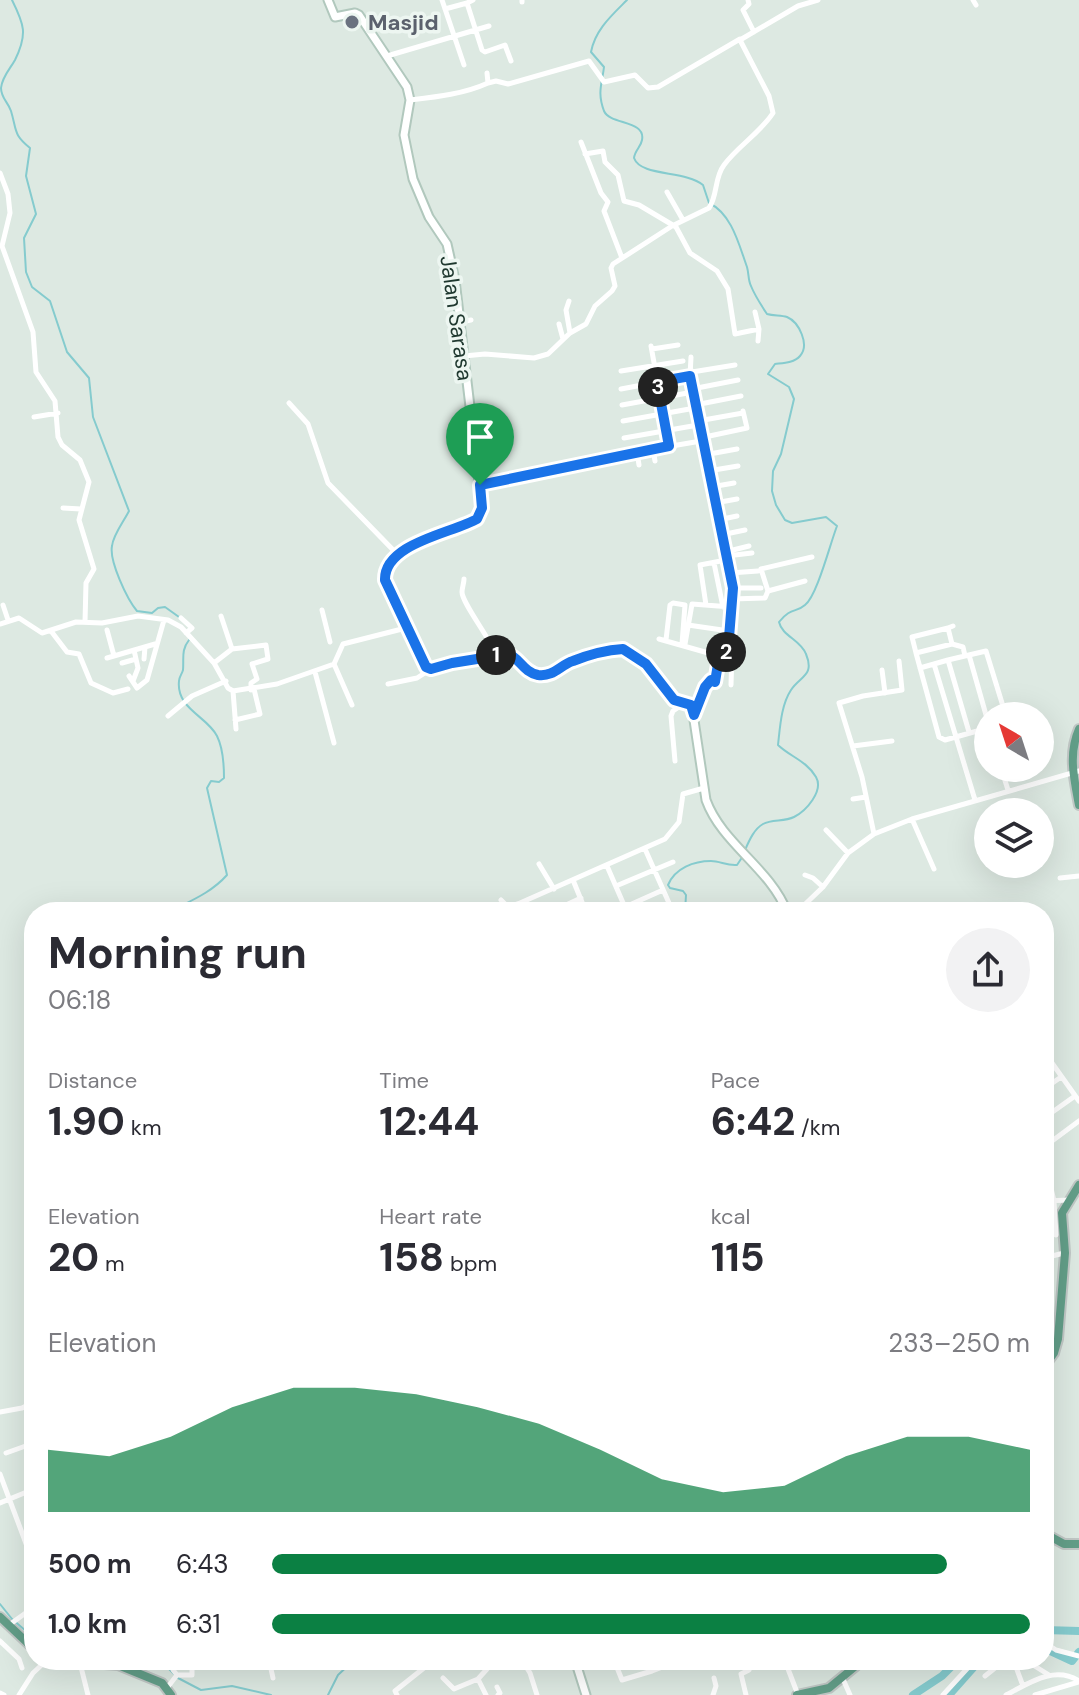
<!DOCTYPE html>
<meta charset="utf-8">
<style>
:root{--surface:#fff;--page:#f2f2f3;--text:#2b2b33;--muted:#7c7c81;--accent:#0b8043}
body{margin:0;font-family:"DM Sans",sans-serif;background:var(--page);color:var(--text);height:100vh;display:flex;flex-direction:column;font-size:30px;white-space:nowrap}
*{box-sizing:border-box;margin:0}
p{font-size:26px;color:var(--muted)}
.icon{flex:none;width:44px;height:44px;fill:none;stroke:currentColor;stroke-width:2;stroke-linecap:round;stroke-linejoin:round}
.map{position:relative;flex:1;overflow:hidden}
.sheet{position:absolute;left:24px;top:902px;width:1030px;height:768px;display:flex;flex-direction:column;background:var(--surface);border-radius:32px;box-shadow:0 8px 32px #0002}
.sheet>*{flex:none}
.needle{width:52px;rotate:321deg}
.fabs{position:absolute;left:974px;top:702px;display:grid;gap:16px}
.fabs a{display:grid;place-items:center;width:80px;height:80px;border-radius:50%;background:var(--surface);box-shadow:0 8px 32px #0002;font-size:40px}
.pin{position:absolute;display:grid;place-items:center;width:68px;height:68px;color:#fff;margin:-82px -34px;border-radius:50% 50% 50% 0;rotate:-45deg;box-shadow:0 0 8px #0007}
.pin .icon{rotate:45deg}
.km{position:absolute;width:40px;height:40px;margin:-20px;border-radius:50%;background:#222;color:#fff;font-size:22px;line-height:40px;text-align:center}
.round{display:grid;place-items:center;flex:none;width:84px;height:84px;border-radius:42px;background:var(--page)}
.head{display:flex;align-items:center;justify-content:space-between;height:136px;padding:0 24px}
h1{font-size:44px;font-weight:700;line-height:60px}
.stats{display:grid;grid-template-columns:repeat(3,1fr);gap:12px;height:136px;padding:8px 24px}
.stats div{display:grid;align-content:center}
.stats b{font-size:40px;font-weight:700}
.stats small{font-size:22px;font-weight:400}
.stats p{font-size:22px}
.chart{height:224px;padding:16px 24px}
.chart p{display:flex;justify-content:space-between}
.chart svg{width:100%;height:144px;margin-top:8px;fill:var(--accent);opacity:.7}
ul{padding:0 24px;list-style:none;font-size:26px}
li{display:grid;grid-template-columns:128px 96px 1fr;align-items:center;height:60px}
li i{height:20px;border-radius:10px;background:var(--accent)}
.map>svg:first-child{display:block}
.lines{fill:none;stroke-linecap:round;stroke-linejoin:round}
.stream{stroke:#85cbce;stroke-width:2}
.river{stroke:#85cbce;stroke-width:8}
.secondary-casing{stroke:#b1c8bd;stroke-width:11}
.primary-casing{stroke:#c0c7c5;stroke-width:12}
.street{stroke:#fff;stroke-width:5}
.secondary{stroke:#fff;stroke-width:7}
.primary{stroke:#629e88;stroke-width:8}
.route-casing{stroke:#fff;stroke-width:16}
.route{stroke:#1a73e8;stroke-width:10}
.worship-dot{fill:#6b7280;stroke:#edf6f1;stroke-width:3}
.labels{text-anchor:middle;stroke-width:7;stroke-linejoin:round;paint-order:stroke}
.worship-label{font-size:22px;font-weight:bold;fill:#5b616d;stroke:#edf6f1;text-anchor:start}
.street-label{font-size:22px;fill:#1f382f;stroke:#edf6f1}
</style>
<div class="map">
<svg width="1079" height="1695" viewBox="0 0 1079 1695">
<rect width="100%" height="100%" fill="#dde9e2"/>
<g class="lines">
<!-- stream -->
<path class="stream" d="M12 0C24 24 28 34 15 60 10 69 2 77 1 88 1 98 8 102 11 111 17 131 13 134 30 148L26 176 36 214 24 238 26 272 32 287 50 301 67 352 89 378 93 417 129 511C124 521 113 535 112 546 109 561 127 599 137 611L152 613 158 608 165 607 179 617
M627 0C611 16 595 30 591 52L604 67C602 84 597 92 604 111 610 125 646 120 642 140 641 147 635 150 634 158 641 177 685 170 703 185L709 203C732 214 739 245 747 267 749 274 748 280 751 286 755 296 761 305 767 314 774 316 781 315 787 317 799 322 810 345 800 356 794 363 783 363 775 364L768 374 789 387 794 399 781 454 773 471 772 491 776 505 785 520 792 523 826 517 837 526C830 544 817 596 805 605 796 613 791 607 779 622 782 636 801 640 806 654 815 676 800 676 791 690 781 705 780 728 778 745 789 756 807 761 816 777 824 791 806 811 794 817 784 822 772 819 763 824 754 829 749 841 745 850
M169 912C190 901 211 893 227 875L207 788 211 781 219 782 224 778C224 765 223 748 217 736 207 716 176 709 179 681 179 677 182 674 183 670 184 658 181 650 189 640
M685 912 686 895 683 891 670 888 668 885C675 868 694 861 711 861 720 861 727 866 737 865L743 856
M0 1604 12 1619 34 1638
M152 1660 164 1664 174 1674
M178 1678 201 1690 232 1686 271 1695
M328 1695 338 1675 354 1660"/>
<!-- river -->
<path class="river" d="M1044 1630 1079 1631
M1044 1648 1072 1661 1079 1652
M913 1695 942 1676 958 1660
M949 1695 980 1660"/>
<defs>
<path id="secondary" d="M328 0 335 17 355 13 359 15 407 87 410 100 404 135 413 179 429 217 447 244 455 280 482 508 479 516 473 522C441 535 403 541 385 573V580L420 659 426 667 431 669 508 654C522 658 524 675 542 675 554 675 560 666 569 662 581 657 618 646 629 651 652 662 659 690 675 700 680 703 687 704 692 707L706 800C722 844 770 868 787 912
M575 1660 586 1695"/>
<path id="primary" d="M1079 729C1068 754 1074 779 1079 805
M1044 1367 1054 1353 1058 1339 1065 1253 1062 1213 1079 1185
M1044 1533 1064 1544H1079
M0 1617 34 1649
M50 1660 118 1665 162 1683 171 1695
M797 1695 829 1688 863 1660"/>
</defs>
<!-- secondary casing -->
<use href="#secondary" class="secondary-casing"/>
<!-- primary casing -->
<use href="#primary" class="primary-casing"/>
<!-- street -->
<path class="street" d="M442 0 464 65
M473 0 467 3 482 50 485 52 505 45 511 61
M522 0V2
M748 0 749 4 743 10 754 32
M973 0 976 5
M445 9 467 3
M387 56 489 26
M488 83 496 81 508 84 589 61 604 82 635 75 648 88 658 87 740 39
M410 100C436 97 464 94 488 83L487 73
M581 142 601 193 608 202 604 211 622 258
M585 154 603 151 605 162 618 175 624 201 639 205 676 227 690 253 717 271 728 289 735 334 759 329 758 341
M0 173 8 194 10 213 2 246 33 332 36 372 55 401 58 437 62 445 80 460 89 482 79 520 94 569 86 583 85 622
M667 192 683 220
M569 301 566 310 570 333
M755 312 759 329
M460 322 471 320
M559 324 563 339
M651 346 669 446
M652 349 678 345
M464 356 485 354 534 358 548 354 570 333 586 324 595 306 612 291 615 286 611 268 613 264 672 226 709 208C718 195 714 178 724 165 738 146 760 133 773 113L769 96 740 40 798 6 818 0
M691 357 690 376 700 438 733 588 728 650 719 658 715 682 711 680 705 687 694 715
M621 371 683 361
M692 372 735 365
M621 389 690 376
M692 389 738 380
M289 403 308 424 328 483 399 556
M622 405 693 392
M695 405 741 396
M34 417 58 413
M623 421 695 408
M698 421 743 413
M624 438 698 425
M700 438 747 428 743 411
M653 449 655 461
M637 452 639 465
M704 455 737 449
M708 471 738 466
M480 485 613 456 701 441
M711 487 734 483
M715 503 737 499
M63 508 81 509
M718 520 737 516
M721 535 745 530
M725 552 749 546
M726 556 752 553
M714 563 723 607
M730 573 758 571
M464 579C464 583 462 588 462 592 462 603 490 638 496 655
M733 588H761
M768 591 805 581
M732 599 765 598 768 591 761 569 812 557
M3 605 8 620
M706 605 700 565 726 560
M322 610 330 642
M181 618 192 628 186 633
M0 624 19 618 42 633 76 622 102 623 138 616 168 620 181 627 214 663 228 688 233 691 277 684 334 664 343 644 406 628
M688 625 729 631
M107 630 114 656
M51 631 67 652 79 654 91 683 113 693 128 689
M659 639 733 660
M666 640 670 605 673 603 685 605 682 644
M685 644 692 604 731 607
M952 644 948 628 953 626
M232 649 266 645 268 659 252 664 257 679 251 683V690
M916 653 912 637 948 628
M969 655 986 651 1006 716
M965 656 963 647 952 644 916 653 939 737 945 740 988 728
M107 658 155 644
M144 659 145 647
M948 660 969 655 988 722
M122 663 136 659
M214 663 232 649 221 616
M334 664 352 705
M934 664 975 800
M920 668 948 660 969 732
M882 670 885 693
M315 672 334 743
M129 676 137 688 147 680 164 620
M133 681 138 668 134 650
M388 684 417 678 431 669
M731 685 732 652 739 653
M233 691 236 729
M168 716 192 696 226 681
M235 720 260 714 254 689
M853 746 892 741
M675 761 671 716 673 711 683 704
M1001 768 1008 790
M853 799 866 797
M912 819 934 869
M826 830 848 853
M874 834 862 777 839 703 863 696 902 690 899 661
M645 849 673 912
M539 864 554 889
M607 866 627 912
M805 875 813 878 823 887
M1060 878 1079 876
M573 880 586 912
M616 886 673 862
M501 900 508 907 520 903
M625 907 663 890
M523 912 520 903 665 839 679 822 683 794 704 788
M551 912 581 898
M797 912 823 887 848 853 874 834 912 819 1079 771
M1044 1062 1048 1061 1052 1063 1079 1101
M1044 1089 1061 1077
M1044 1118 1075 1096
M1044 1147 1079 1121
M1044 1158 1054 1201 1056 1235
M1044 1201 1069 1200
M1044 1258 1064 1253
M28 1365 34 1380 31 1388 34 1402
M0 1412 22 1408 34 1402
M34 1438V1439
M6 1453 34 1443
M0 1474 34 1565
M0 1503 34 1489
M24 1537 34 1533
M9 1625 34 1607
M0 1641 19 1659 22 1668
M1044 1642 1056 1650 1079 1656
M269 1660 273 1678
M522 1660 530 1673 537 1695
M614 1660 622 1680 652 1671 650 1660
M682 1660 684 1666 703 1660
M791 1660 785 1661 798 1695
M1025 1660 1049 1675
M80 1663 88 1695
M766 1665 785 1661
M652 1671 673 1663
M177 1675H192V1660
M985 1676 1005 1660
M443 1678 454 1689 478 1679 487 1669 482 1660
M478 1679 486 1695
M843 1679 850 1695
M1023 1686 1016 1667 1024 1660
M497 1687 500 1693 498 1695
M167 1688 177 1675 173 1670 172 1660
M0 1693 4 1695
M19 1695 33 1673 47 1660
M397 1695 395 1691 434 1660
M713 1695 716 1686 714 1678
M746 1695 741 1674 749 1670
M943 1695 975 1660
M1006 1695C1029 1683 1055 1665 1079 1681
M1035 1695 1079 1682"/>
<!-- secondary -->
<use href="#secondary" class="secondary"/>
<!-- primary -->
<use href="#primary" class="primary"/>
</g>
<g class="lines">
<defs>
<path id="route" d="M690 376 733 588 728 650 719 658 715 682 711 680 705 687 694 715 691 705 674 700 646 664 623 649C607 650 588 655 573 661 560 665 554 677 538 675 523 672 520 658 508 654L452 663 431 669 426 667 385 580C384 543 453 533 477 519L482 508 480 485 669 446 657 382Z"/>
</defs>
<!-- route casing -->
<use href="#route" class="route-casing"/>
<!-- route -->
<use href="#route" class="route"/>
</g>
<!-- markers -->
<circle class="worship-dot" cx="352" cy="22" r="8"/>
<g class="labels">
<!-- worship labels -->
<g class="worship-label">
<text x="368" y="30">Masjid</text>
</g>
<!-- street labels -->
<g class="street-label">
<text transform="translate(457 318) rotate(82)" y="8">Jalan Sarasa</text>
</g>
</g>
</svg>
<div class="fabs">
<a><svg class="needle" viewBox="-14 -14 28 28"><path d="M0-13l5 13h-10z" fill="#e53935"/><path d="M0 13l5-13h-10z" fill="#7c7c81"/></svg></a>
<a><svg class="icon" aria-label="layers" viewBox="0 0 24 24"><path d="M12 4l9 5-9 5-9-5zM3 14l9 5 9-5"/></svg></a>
</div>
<div class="pin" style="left:480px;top:485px;background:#1e9e55"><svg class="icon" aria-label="arrive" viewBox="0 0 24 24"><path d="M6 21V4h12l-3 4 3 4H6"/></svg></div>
<b class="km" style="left:496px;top:655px">1</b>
<b class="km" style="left:726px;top:652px">2</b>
<b class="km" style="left:658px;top:387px">3</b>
<section class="sheet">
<div class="head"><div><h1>Morning run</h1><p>06:18</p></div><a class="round"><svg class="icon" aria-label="share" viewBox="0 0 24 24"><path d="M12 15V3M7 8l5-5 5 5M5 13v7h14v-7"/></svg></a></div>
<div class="stats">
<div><p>Distance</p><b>1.90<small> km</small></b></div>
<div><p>Time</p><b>12:44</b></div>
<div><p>Pace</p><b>6:42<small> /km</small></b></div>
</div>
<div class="stats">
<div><p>Elevation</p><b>20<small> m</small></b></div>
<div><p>Heart rate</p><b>158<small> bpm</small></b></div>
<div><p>kcal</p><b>115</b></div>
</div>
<div class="chart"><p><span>Elevation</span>233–250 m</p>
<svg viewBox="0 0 160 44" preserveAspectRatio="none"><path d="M0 44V25L10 27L20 21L30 12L40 6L50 6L60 8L70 12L80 17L90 25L100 34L110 38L120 36L130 27L140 21L150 21L160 25V44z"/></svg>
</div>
<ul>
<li><b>500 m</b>6:43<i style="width:89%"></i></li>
<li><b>1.0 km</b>6:31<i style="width:100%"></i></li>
</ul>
</section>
</div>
